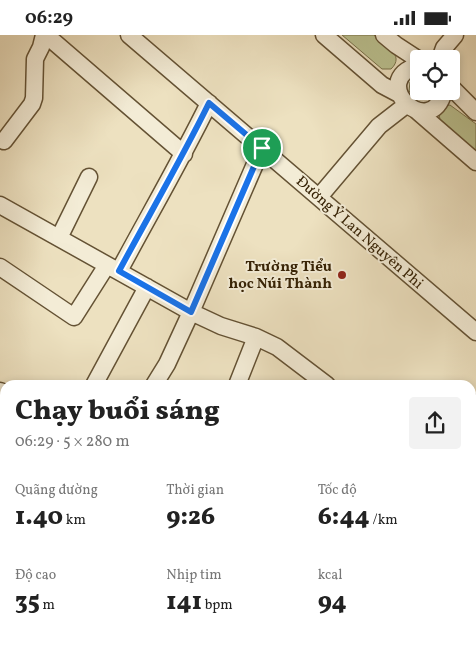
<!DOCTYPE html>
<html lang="vi">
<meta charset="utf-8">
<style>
:root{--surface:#fff;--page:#f2f2f2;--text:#222;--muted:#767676}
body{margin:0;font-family:Vollkorn,serif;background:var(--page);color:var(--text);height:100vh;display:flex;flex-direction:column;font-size:19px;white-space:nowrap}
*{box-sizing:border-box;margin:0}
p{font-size:16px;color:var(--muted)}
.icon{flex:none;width:28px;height:28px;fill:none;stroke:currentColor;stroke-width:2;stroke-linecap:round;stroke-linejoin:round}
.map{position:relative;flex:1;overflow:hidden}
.panel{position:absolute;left:0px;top:345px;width:476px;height:265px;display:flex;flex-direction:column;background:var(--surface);border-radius:15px 15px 0 0;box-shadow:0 2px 8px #0003}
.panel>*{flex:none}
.controls{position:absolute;left:410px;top:15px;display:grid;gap:10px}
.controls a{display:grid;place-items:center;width:50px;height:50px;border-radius:5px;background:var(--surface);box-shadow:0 2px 8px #0003;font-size:25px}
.pin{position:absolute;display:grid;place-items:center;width:42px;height:42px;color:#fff;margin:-21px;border:2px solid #fff;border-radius:50%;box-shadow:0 1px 5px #0007}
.round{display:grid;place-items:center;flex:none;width:52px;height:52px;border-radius:5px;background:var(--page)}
.overview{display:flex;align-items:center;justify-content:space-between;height:85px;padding:0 15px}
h1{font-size:28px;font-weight:800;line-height:38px}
.figures{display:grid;grid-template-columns:repeat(3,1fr);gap:8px;height:85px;padding:5px 15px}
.figures div{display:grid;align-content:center}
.figures b{font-size:25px;font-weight:800}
.figures small{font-size:14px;font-weight:400}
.figures p{font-size:14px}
.status{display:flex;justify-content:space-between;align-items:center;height:35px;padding:0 25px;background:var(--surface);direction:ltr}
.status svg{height:14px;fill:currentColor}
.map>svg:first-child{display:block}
.green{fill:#bbc291;stroke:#78724b}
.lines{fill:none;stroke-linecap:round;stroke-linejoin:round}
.minor-casing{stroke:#645234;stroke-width:19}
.minor{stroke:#f3ecd6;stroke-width:16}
.route-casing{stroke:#fff;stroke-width:10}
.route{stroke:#1a73e8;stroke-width:6}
.poi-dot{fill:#8f2418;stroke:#f3ecd6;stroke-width:2}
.labels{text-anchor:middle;stroke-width:4;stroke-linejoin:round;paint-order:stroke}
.street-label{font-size:15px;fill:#362205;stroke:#f3ecd6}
.poi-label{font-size:15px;font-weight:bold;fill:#362205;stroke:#f3ecd6;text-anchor:end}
</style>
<div class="status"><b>06:29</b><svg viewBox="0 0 49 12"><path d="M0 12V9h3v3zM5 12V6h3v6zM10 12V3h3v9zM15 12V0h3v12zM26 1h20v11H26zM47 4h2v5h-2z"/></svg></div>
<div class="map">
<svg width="476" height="610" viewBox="0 0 476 610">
<rect width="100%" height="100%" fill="#ede1c0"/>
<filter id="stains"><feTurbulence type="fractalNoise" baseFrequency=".004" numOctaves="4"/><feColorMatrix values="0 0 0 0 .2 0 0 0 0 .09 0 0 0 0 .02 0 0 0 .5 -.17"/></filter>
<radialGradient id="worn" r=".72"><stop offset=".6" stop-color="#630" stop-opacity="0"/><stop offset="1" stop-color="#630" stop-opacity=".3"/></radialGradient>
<!-- green -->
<path class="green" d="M342 0H374C384 9 406 20 391 34H382Z
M419 41V56H432C429 63 423 66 416 64L409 56 410 47Z
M450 70 476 89V116L440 85 439 78 445 71Z"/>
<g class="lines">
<defs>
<path id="minor" d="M46 0 184 119
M129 0 476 297
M324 0 382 50 399 59
M384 0 396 10 419 25
M440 24 444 13 455 0
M419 30C365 46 431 108 444 56
M451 52 476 77
M416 75 476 127
M4 106 32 69 34 63 35 24 41 12 44 0
M319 162 379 91 406 70
M0 170 191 277 221 291 256 302 277 312 327 350
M59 203 89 142
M0 232 74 282 107 230
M119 236C149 180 181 125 209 68
M94 350 147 252
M154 350 167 329 191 277 262 113
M237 350 256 302
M0 356 5 358
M471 373 476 368
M471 535 476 530
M0 562 5 563
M144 605 158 610
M413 605 419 610
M26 610 27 605
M99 610 100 605
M207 610 212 605
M269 610 273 605"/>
</defs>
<!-- minor casing -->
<use href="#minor" class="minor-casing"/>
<!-- minor -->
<use href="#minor" class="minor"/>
</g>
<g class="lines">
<defs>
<path id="route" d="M209 68 262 113 191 277 119 236C149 180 181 125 209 68Z"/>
</defs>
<!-- route casing -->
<use href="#route" class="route-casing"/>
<!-- route -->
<use href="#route" class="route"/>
</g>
<!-- markers -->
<circle class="poi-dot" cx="342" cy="240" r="5"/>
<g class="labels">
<!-- street labels -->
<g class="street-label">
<text transform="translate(360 197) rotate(41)" y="5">Đường Ỷ Lan Nguyên Phi</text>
</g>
<!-- poi labels -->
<g class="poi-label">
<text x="332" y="236">Trường Tiểu<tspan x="332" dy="17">học Núi Thành</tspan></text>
</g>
</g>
<rect width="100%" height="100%" filter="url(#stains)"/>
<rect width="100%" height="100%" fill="url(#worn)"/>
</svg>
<div class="controls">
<a><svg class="icon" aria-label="locate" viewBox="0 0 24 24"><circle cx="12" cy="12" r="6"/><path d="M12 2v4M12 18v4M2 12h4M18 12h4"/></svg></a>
</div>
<div class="pin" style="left:262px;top:113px;background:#1e9e55"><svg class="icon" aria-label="arrive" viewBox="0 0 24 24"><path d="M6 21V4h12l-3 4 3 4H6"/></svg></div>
<section class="panel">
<div class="overview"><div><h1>Chạy buổi sáng</h1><p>06:29 · 5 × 280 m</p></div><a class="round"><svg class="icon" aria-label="share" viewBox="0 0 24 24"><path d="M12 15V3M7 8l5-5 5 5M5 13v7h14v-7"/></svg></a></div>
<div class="figures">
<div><p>Quãng đường</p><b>1.40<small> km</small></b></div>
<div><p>Thời gian</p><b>9:26</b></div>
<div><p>Tốc độ</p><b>6:44<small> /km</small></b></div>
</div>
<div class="figures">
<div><p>Độ cao</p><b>35<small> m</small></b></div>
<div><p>Nhịp tim</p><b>141<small> bpm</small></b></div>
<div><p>kcal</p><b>94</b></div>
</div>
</section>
</div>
